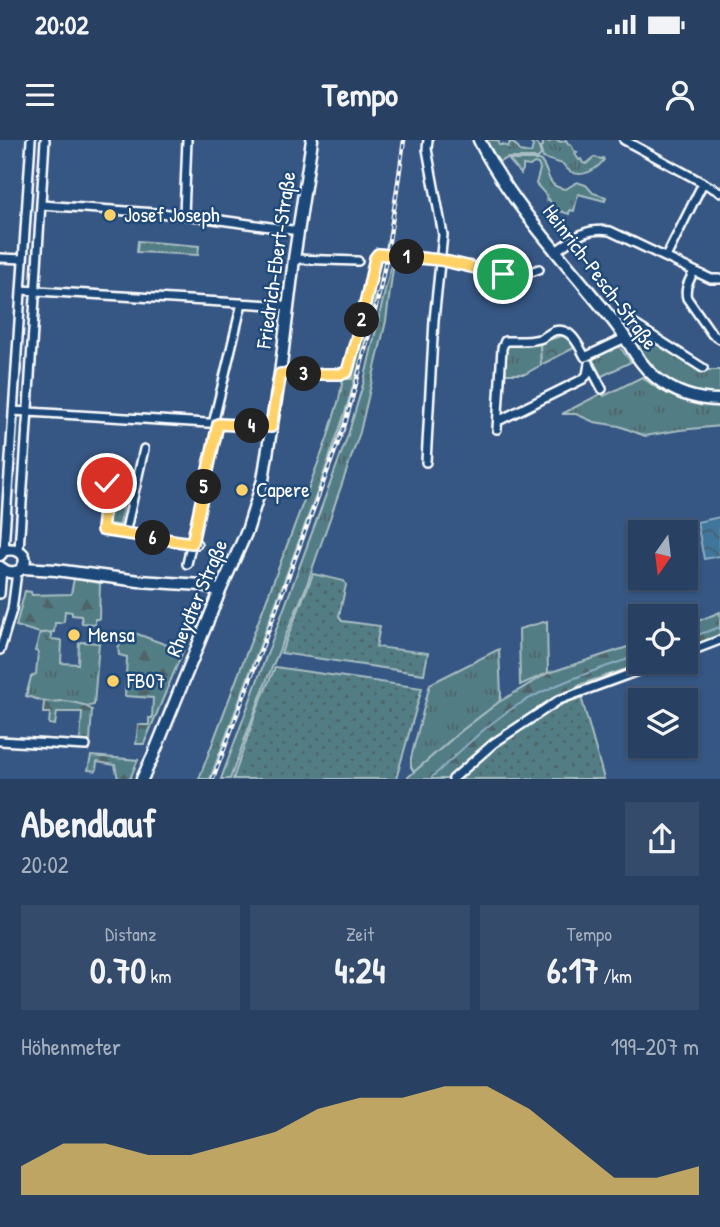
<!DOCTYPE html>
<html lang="de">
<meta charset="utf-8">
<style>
:root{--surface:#284062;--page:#344b6b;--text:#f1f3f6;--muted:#a5afbe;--line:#445977;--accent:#ffd166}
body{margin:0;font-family:"Patrick Hand",sans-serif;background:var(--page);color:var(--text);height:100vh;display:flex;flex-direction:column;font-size:26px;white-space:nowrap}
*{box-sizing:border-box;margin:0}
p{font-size:23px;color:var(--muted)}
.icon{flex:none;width:38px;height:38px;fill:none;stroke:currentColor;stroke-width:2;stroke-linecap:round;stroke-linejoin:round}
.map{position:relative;height:639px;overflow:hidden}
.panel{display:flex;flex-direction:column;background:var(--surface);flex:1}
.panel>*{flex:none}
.needle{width:46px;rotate:194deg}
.controls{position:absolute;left:628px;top:380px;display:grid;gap:14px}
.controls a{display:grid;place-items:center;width:70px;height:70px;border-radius:0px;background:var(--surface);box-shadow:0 2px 5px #0004,0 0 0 2px var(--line);font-size:35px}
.pin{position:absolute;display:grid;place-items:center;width:60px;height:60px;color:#fff;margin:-30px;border:4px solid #fff;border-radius:50%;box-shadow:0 2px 7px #0007}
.km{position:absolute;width:35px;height:35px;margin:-18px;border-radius:50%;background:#222;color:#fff;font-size:19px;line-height:35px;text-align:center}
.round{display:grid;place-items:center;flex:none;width:74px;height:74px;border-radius:0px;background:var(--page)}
.summary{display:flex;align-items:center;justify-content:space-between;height:119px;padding:0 21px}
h1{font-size:38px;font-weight:800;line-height:52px}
.figures{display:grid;grid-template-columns:repeat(3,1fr);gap:10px;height:119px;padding:7px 21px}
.figures div{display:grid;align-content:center;border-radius:0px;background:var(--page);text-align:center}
.figures b{font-size:35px;font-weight:800}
.figures small{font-size:19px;font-weight:400}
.figures p{font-size:19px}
.chart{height:196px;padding:14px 21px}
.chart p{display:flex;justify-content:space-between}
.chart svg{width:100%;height:126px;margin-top:7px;fill:var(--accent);opacity:.7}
.status{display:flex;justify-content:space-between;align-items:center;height:49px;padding:0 35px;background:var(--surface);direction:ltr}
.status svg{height:19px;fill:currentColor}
header{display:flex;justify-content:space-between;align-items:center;height:91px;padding:0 21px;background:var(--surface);font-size:32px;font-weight:800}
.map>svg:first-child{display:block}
.grass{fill:url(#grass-tufts);stroke:#a8bec2;stroke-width:2}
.forest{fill:url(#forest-firs);stroke:#a8bec2;stroke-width:2}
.park{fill:url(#park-crowns);stroke:#a8bec2;stroke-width:2}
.garden{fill:url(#garden-dots);stroke:#a8bec2;stroke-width:2}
.water{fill:url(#water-waves);stroke:#8cadc4;stroke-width:2}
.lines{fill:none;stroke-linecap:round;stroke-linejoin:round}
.stream{stroke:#8cadc4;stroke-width:2}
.street-casing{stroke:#fff;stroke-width:12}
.secondary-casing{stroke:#fff;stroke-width:15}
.street{stroke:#1f4a7a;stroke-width:7}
.secondary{stroke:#1f4a7a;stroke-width:10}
.rail-casing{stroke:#fff;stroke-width:4.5}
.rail{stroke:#1f4a7a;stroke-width:2;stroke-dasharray:5;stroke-linecap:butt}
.street-bridge-casing{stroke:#fff;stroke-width:12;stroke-linecap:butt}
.street-bridge{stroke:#1f4a7a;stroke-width:7}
.route-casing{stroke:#fff;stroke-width:14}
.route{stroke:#ffd166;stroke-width:9}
.poi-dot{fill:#ffd166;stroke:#1f4a7a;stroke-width:2.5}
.labels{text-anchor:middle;stroke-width:5;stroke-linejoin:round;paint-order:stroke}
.poi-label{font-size:21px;fill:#fff;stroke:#1f4a7a;text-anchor:start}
.street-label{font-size:21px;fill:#fff;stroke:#1f4a7a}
</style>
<div class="status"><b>20:02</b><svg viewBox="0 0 49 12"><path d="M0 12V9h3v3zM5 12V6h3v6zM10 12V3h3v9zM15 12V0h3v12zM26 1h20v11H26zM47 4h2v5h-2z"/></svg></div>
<header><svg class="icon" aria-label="menu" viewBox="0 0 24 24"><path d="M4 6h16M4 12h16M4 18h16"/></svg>Tempo<svg class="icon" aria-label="person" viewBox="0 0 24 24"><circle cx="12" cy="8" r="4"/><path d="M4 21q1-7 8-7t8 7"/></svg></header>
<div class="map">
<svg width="720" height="639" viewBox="0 0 720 639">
<defs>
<pattern id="grass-tufts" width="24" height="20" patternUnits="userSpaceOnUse" patternTransform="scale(1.75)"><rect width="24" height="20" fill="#527d84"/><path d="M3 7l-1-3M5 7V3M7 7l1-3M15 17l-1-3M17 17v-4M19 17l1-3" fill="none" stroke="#4f6468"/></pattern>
<pattern id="forest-firs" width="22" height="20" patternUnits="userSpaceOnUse" patternTransform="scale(1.75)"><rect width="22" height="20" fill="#527d84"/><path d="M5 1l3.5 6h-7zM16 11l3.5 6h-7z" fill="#4f6468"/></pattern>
<pattern id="park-crowns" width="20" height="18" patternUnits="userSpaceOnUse" patternTransform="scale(1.75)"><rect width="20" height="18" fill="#527d84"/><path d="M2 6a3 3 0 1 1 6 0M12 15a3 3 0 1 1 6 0" fill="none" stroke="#4f6468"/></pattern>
<pattern id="garden-dots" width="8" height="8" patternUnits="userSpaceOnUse" patternTransform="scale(1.75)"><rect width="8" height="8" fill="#527d84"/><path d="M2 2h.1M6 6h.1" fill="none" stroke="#4f6468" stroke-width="1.8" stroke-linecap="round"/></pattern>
<pattern id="water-waves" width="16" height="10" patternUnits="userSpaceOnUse" patternTransform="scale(1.75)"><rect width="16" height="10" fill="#40769c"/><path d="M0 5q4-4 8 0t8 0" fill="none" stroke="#475f70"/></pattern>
</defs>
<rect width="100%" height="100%" fill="#365683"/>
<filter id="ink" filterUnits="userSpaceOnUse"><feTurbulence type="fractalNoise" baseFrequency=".0143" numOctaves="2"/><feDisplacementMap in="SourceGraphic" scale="14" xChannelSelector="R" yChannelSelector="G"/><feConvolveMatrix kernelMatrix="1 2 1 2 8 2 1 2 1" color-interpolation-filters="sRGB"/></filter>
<g filter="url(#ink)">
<!-- grass -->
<path class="grass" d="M486 0H496L499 2V5H502L503 4 508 7 510 2 516 5 520 11 531 13 533 6 530 2C539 2 539 8 541 15L538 18H508L499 22Z
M543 0 550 2 551 0H556L561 2 566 0 569 5 571 4 574 11 577 12 575 14 579 20 581 19 583 23 586 24 594 17 601 19 603 18 604 20C593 34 574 41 563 24L543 18 540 7 543 6Z
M509 20H540C552 34 544 46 566 49L577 42 586 45 593 53 606 57 605 61 578 54 574 71 570 70 569 74 557 70 552 71 550 69 553 67 549 59 547 60 546 58 547 56 536 44 540 29 538 24 534 23 530 26 523 25V30L522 31 521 34Z
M392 121H394L386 181 360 292 305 450 267 539 230 639H221L348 295 364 241Z
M372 153 376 154 361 218 345 273 318 350 210 639H199L327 299 339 259 343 239H352Z
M640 195H646L702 232 706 230H720V257C706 256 690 253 677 247 662 240 635 214 634 198L636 199Z
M540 202 541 225 525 234H504L505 210 507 204Z
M619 206 631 222 602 236 598 237 591 222 593 219Z
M642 237C665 256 690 266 720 267V286L680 290 645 296 619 286 594 282 576 274H562L602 253 604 256Z
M547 481 548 533 520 545 519 489Z
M51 492V499L60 500 62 502 61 523 78 524 79 503 82 502 99 503 94 565 89 566 63 561 50 563 26 556 31 537 36 534 38 512 35 511 40 493Z
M499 509 501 556 499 562 460 592 414 632 411 627V618L430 544Z"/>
<!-- forest -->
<path class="forest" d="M74 439 100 443 99 479H95V484L82 483 81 476 72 475V472L65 471 64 481 61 483H55L54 492 40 493 16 486 25 451 31 452 32 455 71 454Z
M720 472V496L686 508V486Z
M132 492 183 511 144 604H136L138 585H149V578H152L153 558 125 556 127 517 119 515 118 507Z
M640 503V522H647L582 544 537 571 451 639H406L460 592 499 562 548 533Z
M44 561C51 563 55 561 63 561 72 561 85 565 92 570L90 601H80L82 572H57L55 585 49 584 50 573H43Z
M91 616 138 620 130 639H118L115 625 97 622 96 631 88 630Z"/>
<!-- park -->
<path class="park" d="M138 101 199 106 198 115 137 112Z
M562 196 571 201 576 207 541 225 540 202Z
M110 349 126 351 120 385 107 384Z"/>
<!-- garden -->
<path class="garden" d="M313 434 344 441 346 445 339 476 342 481 380 486 376 507 428 513 424 534 281 513Z
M275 527 422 548 396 639H233L258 567Z
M580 553 604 639H458L511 593 554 565Z"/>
<!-- water -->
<path class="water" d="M720 377V416L704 419 697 382Z"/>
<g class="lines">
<!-- stream -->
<path class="stream" d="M686 499 720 487
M430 639C458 614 484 586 516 566 554 543 599 529 640 515"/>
<defs>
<path id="street" d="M624 0 720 52
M41 65 184 75 299 91
M184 75 187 0
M556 111C575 98 585 87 610 91L711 139H720
M394 115C410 117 427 118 443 121 473 126 509 142 539 129
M666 117 703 43
M0 118 23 119
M294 119 358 121
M694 131C690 140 684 148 687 158L712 194 720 199
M21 150 289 166
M620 176 634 184 703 228
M589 224 602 249
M280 234H341L347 232 356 201 375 118 379 114
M13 271 271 287
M498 281 583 239 587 235 589 224
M213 284 242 163
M497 289 502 208 505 201C516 201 529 202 539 199 545 198 549 193 554 191 571 186 579 206 585 217L625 198
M144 309 125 394 197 404
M426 322 434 180 443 95 427 9 428 0
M125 394 102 390 107 343 136 346
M4 410 31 0
M19 410 45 0
M187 424 218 284
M0 454 2 429
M0 510 12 470 17 432
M686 513 720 500
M0 601 86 606
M453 639 494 603 559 560 662 522"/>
<path id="secondary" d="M479 0C504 51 547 101 583 144 594 158 606 171 617 186 630 203 638 223 655 237 674 253 696 260 720 260
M0 415 4 410C39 404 24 447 0 427
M23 428 56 430 139 441 202 445 220 451
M142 639 153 616 220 451 247 391 263 340 280 234 294 119 312 0"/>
</defs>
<!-- street casing -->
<use href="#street" class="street-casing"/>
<!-- secondary casing -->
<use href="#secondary" class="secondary-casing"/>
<!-- street -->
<use href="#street" class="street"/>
<!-- secondary -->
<use href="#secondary" class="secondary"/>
<defs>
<path id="rail" d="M213 639 345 284C357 240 369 197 379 154 390 103 397 51 404 0"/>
</defs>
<!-- rail casing -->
<use href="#rail" class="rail-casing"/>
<!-- rail -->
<use href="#rail" class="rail"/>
<defs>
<path id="street-bridge" d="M379 114 394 115"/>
</defs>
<!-- street-bridge casing -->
<use href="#street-bridge" class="street-bridge-casing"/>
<!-- street-bridge -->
<use href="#street-bridge" class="street-bridge"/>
</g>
</g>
<g class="lines" filter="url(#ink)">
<defs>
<path id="route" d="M107 343 102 390 192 403 218 284 271 287 280 234H341L347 232 363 174 375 118 378 114 440 120 503 134"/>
</defs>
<!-- route casing -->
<use href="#route" class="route-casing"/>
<!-- route -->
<use href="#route" class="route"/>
</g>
<!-- markers -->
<g class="poi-dot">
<circle cx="110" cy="75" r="7"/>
<circle cx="242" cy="350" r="7"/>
<circle cx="74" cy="495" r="7"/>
<circle cx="113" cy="541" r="7"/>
</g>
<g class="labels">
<!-- poi labels -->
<g class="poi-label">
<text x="124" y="82">Josef Joseph</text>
<text x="256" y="357">Capere</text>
<text x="88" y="502">Mensa</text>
<text x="127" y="548">FB07</text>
</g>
<!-- street labels -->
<g class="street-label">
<text transform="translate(276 120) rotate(-82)" y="7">Friedrich-Ebert-Straße</text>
<text transform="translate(600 137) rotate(53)" y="7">Heinrich-Pesch-Straße</text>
<text transform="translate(197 458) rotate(-67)" y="7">Rheydter Straße</text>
</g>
</g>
</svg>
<div class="controls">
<a><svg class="needle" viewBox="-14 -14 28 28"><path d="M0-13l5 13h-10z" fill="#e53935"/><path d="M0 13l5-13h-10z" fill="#a5afbe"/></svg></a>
<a><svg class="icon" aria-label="locate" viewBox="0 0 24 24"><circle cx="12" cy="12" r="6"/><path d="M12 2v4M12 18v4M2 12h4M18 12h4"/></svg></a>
<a><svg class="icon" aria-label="layers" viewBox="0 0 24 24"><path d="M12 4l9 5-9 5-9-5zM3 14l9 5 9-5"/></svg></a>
</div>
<div class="pin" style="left:503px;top:134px;background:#1e9e55"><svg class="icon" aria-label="arrive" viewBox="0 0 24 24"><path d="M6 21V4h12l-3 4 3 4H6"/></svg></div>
<div class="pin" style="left:107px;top:343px;background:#d93025"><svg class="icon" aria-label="check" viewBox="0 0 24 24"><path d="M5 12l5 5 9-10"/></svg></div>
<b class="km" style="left:407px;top:117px">1</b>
<b class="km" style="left:362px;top:180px">2</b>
<b class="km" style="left:304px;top:234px">3</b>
<b class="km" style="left:252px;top:286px">4</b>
<b class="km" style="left:204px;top:347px">5</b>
<b class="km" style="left:153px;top:398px">6</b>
</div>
<section class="panel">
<div class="summary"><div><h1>Abendlauf</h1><p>20:02</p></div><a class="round"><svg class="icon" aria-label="share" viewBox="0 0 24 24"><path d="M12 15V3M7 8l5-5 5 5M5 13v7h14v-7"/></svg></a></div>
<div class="figures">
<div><p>Distanz</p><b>0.70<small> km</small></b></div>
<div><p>Zeit</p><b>4:24</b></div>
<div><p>Tempo</p><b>6:17<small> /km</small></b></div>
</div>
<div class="chart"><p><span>Höhenmeter</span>199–207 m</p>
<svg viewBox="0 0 160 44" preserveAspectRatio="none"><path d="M0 44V34L10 26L20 26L30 30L40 30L50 26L60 22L70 14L80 10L90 10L100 6L110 6L120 14L130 26L140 38L150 38L160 34V44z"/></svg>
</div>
</section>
